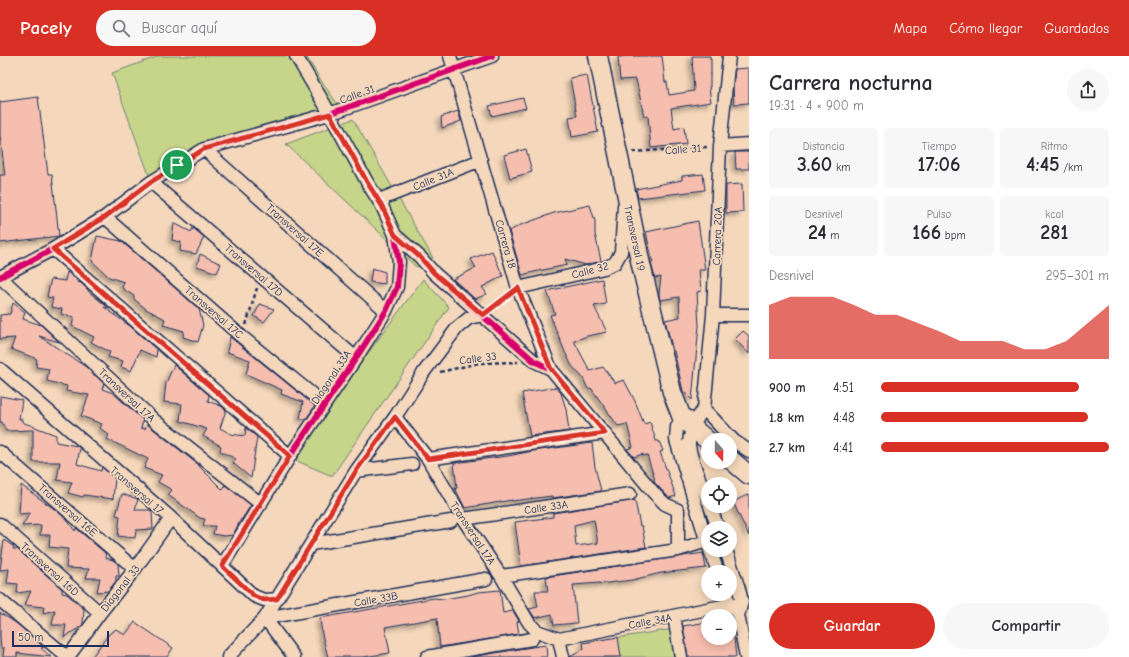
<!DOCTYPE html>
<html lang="es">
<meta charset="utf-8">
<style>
:root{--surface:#fff;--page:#f7f7f7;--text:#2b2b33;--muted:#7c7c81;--accent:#d93025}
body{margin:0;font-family:"Comic Neue",sans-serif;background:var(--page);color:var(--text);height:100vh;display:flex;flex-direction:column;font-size:15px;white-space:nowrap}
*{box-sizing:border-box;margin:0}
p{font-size:13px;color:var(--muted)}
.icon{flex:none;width:22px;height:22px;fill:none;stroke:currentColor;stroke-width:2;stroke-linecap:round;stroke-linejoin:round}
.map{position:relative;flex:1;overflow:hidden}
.sheet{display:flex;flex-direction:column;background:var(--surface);width:380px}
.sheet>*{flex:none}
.needle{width:26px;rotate:160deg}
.fabs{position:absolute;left:701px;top:377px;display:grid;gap:8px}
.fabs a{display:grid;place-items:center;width:36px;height:36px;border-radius:50%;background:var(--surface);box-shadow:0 2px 10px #0003;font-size:20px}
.scale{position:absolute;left:12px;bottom:10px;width:97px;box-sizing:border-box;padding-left:4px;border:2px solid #1b2f5e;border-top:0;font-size:11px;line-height:14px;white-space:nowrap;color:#1b2f5e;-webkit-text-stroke:3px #f5d8bb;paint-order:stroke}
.pin{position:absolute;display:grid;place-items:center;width:34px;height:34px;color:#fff;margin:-17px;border:2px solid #fff;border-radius:50%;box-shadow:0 1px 4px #0007}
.round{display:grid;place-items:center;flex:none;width:42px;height:42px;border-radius:21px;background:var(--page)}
.summary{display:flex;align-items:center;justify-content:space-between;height:68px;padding:0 20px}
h1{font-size:22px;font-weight:700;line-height:30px}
.metrics{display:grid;grid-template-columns:repeat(3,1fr);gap:6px;height:68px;padding:4px 20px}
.metrics div{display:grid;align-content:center;border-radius:6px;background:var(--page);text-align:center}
.metrics b{font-size:20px;font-weight:700}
.metrics small{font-size:11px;font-weight:400}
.metrics p{font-size:11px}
.chart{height:112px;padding:8px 20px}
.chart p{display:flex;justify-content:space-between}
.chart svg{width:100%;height:72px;margin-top:4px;fill:var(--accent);opacity:.7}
.cta{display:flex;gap:8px;margin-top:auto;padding:8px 20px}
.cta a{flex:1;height:46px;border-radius:24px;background:var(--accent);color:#fff;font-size:16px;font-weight:700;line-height:46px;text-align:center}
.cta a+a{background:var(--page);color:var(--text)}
ul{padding:0 20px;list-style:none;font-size:13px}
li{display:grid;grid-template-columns:64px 48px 1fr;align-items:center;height:30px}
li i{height:10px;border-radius:5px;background:var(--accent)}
header{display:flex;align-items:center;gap:24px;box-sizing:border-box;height:56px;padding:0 20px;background:var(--accent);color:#fff}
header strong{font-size:19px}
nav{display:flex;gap:22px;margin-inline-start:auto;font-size:14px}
.search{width:280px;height:36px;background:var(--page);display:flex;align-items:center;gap:10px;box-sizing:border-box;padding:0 14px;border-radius:22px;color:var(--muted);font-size:15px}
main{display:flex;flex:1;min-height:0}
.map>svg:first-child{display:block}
.green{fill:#c6d589;stroke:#708274}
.building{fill:#f6beaf;stroke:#1b2f5e;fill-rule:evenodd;filter:url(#shadow)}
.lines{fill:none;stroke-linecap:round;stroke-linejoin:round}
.street-casing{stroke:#1b2f5e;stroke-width:15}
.primary-casing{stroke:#1b2f5e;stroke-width:21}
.path{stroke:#1b2f5e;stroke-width:2.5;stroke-dasharray:4 3;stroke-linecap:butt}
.street{stroke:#f5d8bb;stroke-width:12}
.primary{stroke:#f5d8bb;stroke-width:18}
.cycleway-casing{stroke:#f5d8bb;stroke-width:8}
.cycleway{stroke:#d6006c;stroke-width:6}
.route-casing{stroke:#fff;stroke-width:8}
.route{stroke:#d93025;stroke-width:5}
.labels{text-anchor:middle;stroke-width:3.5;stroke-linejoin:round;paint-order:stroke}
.street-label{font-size:11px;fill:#1b2f5e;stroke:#f5d8bb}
</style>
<header>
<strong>Pacely</strong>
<div class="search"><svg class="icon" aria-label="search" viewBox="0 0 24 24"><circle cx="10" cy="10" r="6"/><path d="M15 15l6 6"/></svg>Buscar aquí</div>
<nav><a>Mapa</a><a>Cómo llegar</a><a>Guardados</a></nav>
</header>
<main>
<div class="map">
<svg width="749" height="601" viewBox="0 0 749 601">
<defs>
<filter id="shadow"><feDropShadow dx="-3.5" dy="3.5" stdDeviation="2" flood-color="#0004"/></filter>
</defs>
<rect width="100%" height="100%" fill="#f5d8bb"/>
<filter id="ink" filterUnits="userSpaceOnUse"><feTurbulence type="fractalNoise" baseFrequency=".025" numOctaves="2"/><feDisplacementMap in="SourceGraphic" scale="8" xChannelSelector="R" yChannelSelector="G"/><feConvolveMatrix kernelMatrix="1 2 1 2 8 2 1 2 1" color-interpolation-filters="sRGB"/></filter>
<g filter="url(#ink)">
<!-- green -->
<path class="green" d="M159 0H306L320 23 341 53 149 119 112 17Z
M353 63 433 202 416 211 286 88Z
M423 223 449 251 332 420 290 402Z
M674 573 678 601H585L583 587Z"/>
<!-- building -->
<path class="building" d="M627 0H662L665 26H667L669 39 694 35 692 0H710V3H711V18H710V31H709L711 46 671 52 674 73 684 71 686 88 651 92 648 60H644L636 23 620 24 618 1Z
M749 12V47L734 48 733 32 735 13Z
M587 19 598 76 572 81 569 61 577 60 570 22Z
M38 41 48 118H52L59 180 0 187V119H5L0 79V46Z
M523 42 526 52 492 60 489 50Z
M458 55 461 65 442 72 441 61Z
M526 93 532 116 510 122 504 99Z
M735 96H749V113H736Z
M703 118 705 134 638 142 636 133 682 124V120Z
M742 128 743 156 726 157V129Z
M590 149 595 165V178L601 205 586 209 565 203 567 209 538 215 522 219 509 175 517 171 518 170 554 157Z
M698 165 705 214H699L701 235 697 236 699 270 692 344 683 335 674 295H673L665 264 680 261 679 241 660 244 659 238 661 221 655 222 651 207H653L646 176Z
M174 167 191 176 193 172 204 181 196 198 180 195 181 186 172 184Z
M97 180 121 185 199 253 203 269 198 286 183 281 184 275 163 269 165 263 146 253 134 243V240L122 232 124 226 109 221 92 205Z
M492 195 503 220 482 231 487 238 475 243 453 223 476 212 471 203Z
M200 198 221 208 217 217 197 210Z
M372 212 385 216V228L370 226Z
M67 216 77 224V226L81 227 88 234V235L110 253 104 251 131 271 157 294 156 301 140 294 131 315 121 311 123 305 108 301 110 296 91 286 94 281 72 270 74 261 61 258 62 253 51 251 53 242 47 241 51 223 65 225Z
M602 223 606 248 594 250 607 276 587 280 574 285 590 315 603 311 615 327 624 324 635 345 644 368 650 366 656 385H659L663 395 660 396 676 440 669 442 653 425 655 424 647 399 643 400V398L634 401 627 393 633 391 627 368 618 370 591 332 588 333 583 322 572 310 565 296 550 259 555 258 547 235Z
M13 247 25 256 23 263 41 269 59 286 39 280 86 311 92 317V318L96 320 104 328 102 333 113 337 143 364 141 372 145 373 147 368 196 407 223 434 225 429 251 449 242 463H241L233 479 224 480 213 478 215 470H203L205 463 200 462 168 439 172 434 158 426 162 419 144 412 148 403 107 383 109 379 100 372 102 368 81 360 89 339 66 335 67 330 47 325 49 313 36 311 37 303 11 293 15 282 0 283V259L10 258Z
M260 248 274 253 264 266 254 260Z
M743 275 749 280V298L735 283Z
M230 281 315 350 306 363H300L303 346 281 338 282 334 246 318 250 304 227 296Z
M174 309 209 339 208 345 221 350 226 354 220 372 231 378 245 380 246 372 257 381 251 422 233 407 236 403 220 395 221 390 203 380 207 373 180 365 182 348 164 346 166 327Z
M556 331 561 337 566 353 569 375 530 380 522 337Z
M0 340 22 344 19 363H22V366L56 379V386L77 390 80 392 77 408 101 415 102 411 115 423 113 443 84 439 83 441 68 437 72 426 57 424 60 406H33V374L6 375 2 366H0Z
M592 387 595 411 601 435 552 442V440L512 445V444L465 452 455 432H457L454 407 508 400 533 395Z
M21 429 57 455 67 464 75 475 76 472 105 497 106 502 113 504 118 508 119 520H116V525L108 535 97 536 100 522H86L89 513 66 512 68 493 49 491 50 479H40L41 469 22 470 30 457 19 458Z
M122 438 138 443 135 454H150L152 456 153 473 136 474 135 482 118 480 120 460 116 459Z
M749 438V480L733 446Z
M635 444 640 470H642L646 491 521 510 515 466 553 461V457ZM594 464 598 487 576 490 574 469Z
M4 484 14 491 13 493H17L62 533V537L67 538 84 553 83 567 82 570 64 581 66 569H52L55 554 43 557 44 551 25 549 31 535 17 537 18 528 7 527 9 513 0 514Z
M703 497 706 512 661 517 632 524 600 528V527L573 529 577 567 554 569 552 558 535 562 529 553 538 551 535 535H548L546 521Z
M500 534 503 557 513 555 519 565 517 566 519 578 440 591 437 562 385 571 390 597 363 601H328L322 578 320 562 434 542 444 543 468 539 478 536Z
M0 557 16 567 44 591 41 592 51 601 17 597V601H3L4 592H1L0 582Z
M135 566 173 592 167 601H92L109 578 116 573 125 579Z
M708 566V582H734L736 601H688L683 570Z
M618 581 621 601H570L584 593 583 587Z
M546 589 547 601H471L532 591Z"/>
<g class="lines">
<defs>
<path id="street" d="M296 0 325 49 367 126 382 150
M450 0 518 232 551 313 653 436 665 448 678 454
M720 90 749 88
M204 93 386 255
M151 126 356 302
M105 161 242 281 324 348
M395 179 382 150 384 142 481 104
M53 193 290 400
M0 221 53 193 105 161 151 126 204 93 329 58 492 0
M0 221 155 365 261 448
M518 232 604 212 615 207 621 196 624 150
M713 259H749
M0 313 171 462 254 540 264 544 277 543
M704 353 734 385 749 395
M395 361 428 403 463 463 501 520 529 567 537 575 559 583
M688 361 682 362 677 371 676 384 708 490
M0 396 135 513
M428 403 605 377
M356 415 412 408
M708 445C703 432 688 398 689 386 690 377 697 360 704 353L713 259 720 90 729 0
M710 450 718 472
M463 463 630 438
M0 468 100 557
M311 488 451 465
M678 494V454
M710 494 718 516
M726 494 739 533 742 546 738 559 746 601
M222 510 290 400 356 302 386 255 397 231 399 206 395 179 420 201 434 217 534 305 551 313
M501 520 678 494 707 485
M726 538 730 549 735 554
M0 544 67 601
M674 560 681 601
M559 583 742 546
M559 583 563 601
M68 601 100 557 135 513 171 462
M228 601 265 562 356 415 395 361 424 316 457 272 469 262 483 259
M294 601 265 562 486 523
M427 601 532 583"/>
<path id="primary" d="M598 0 641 209 672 336 682 362 708 385
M730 403 749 419"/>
</defs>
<!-- street casing -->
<use href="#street" class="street-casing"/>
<!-- primary casing -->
<use href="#primary" class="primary-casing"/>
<!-- path -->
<path class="path" d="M633 96 708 91
M491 252 508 239
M246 269 257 232
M440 316 479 307 518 306"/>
<!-- street -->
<use href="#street" class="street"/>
<!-- primary -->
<use href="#primary" class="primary"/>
<defs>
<path id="cycleway" d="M0 221 53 193 105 161 151 126 204 93 329 58 492 0
M222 510 290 400 356 302 386 255 397 231 399 206 395 179 420 201 434 217 534 305 551 313"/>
</defs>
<!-- cycleway casing -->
<use href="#cycleway" class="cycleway-casing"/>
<!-- cycleway -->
<use href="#cycleway" class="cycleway"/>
</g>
</g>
<g class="lines" filter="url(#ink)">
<defs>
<path id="route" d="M330 58 367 126 382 150 395 179 420 201 434 217 483 259 518 232 551 313 605 377 428 403 395 361 356 415 277 543 264 544 254 540 222 510 290 400 53 193 105 161 151 126 204 93Z"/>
</defs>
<!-- route casing -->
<use href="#route" class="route-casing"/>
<!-- route -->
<use href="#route" class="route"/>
</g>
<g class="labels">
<!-- street labels -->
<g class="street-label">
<text transform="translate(357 38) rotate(-20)" y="4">Calle 31</text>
<text transform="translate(683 93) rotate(-4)" y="4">Calle 31</text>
<text transform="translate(433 123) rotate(-22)" y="4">Calle 31A</text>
<text transform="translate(295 174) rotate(42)" y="4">Transversal 17E</text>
<text transform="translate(717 180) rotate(-88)" y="4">Carrera 20A</text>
<text transform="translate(635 182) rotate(78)" y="4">Transversal 19</text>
<text transform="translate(506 188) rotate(74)" y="4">Carrera 18</text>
<text transform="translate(254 214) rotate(41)" y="4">Transversal 17D</text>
<text transform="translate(590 214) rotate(-15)" y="4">Calle 32</text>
<text transform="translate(214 256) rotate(41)" y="4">Transversal 17C</text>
<text transform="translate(478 302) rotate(-7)" y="4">Calle 33</text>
<text transform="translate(331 321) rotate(-56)" y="4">Diagonal 33A</text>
<text transform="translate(127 339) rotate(43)" y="4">Transversal 17A</text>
<text transform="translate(137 434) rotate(41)" y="4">Transversal 17</text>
<text transform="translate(546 451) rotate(-8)" y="4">Calle 33A</text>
<text transform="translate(68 454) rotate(41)" y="4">Transversal 16E</text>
<text transform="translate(473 477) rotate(57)" y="4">Transversal 17A</text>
<text transform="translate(50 513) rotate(42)" y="4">Transversal 16D</text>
<text transform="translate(120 532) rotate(-52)" y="4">Diagonal 33</text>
<text transform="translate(376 543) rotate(-10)" y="4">Calle 33B</text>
<text transform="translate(650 565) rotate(-11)" y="4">Calle 34A</text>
</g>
</g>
</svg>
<div class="fabs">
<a><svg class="needle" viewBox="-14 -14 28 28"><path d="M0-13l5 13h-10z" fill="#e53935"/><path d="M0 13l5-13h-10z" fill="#7c7c81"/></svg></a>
<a><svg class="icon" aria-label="locate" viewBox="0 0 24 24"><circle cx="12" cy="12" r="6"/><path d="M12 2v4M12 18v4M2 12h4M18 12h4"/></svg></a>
<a><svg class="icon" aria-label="layers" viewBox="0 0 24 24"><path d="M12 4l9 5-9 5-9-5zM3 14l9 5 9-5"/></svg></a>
<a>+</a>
<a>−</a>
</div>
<div class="scale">50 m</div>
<div class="pin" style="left:177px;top:109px;background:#1e9e55"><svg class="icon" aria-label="arrive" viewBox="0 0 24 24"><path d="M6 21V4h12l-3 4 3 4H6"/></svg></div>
</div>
<section class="sheet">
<div class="summary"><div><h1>Carrera nocturna</h1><p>19:31 · 4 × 900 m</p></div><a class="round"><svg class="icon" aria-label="share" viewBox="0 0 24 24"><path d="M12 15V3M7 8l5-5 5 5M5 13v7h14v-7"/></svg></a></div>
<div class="metrics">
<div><p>Distancia</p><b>3.60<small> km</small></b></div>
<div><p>Tiempo</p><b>17:06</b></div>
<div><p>Ritmo</p><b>4:45<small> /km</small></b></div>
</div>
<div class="metrics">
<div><p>Desnivel</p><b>24<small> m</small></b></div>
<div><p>Pulso</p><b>166<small> bpm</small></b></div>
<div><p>kcal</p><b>281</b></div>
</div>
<div class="chart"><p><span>Desnivel</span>295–301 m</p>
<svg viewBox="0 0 160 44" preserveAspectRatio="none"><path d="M0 44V11L10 6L20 6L30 6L40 11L50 17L60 17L70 22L80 27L90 33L100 33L110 33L120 38L130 38L140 33L150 22L160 11V44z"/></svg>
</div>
<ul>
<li><b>900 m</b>4:51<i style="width:87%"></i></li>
<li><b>1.8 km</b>4:48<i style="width:91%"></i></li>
<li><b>2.7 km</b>4:41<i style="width:100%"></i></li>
</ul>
<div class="cta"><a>Guardar</a><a>Compartir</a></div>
</section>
</main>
